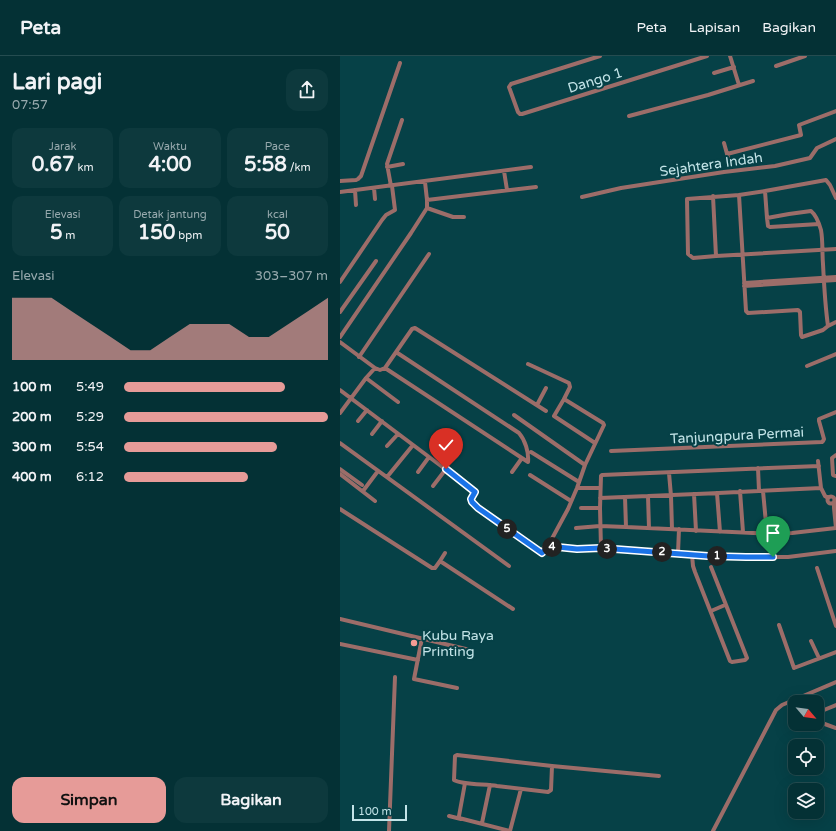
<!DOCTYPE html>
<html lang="id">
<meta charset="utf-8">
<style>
:root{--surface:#043135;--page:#0d393d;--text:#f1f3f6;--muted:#97a9ad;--line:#254c50;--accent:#e69b98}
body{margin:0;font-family:"Varela Round",sans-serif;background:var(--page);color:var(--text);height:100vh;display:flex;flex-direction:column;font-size:15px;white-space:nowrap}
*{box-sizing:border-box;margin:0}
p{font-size:13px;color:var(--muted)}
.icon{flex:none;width:22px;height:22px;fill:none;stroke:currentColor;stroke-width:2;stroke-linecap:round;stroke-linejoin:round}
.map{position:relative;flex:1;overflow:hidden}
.panel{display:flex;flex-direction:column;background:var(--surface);width:340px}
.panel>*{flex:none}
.needle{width:26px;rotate:119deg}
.fabs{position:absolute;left:448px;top:639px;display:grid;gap:8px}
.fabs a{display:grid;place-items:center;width:36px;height:36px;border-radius:8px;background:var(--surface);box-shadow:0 4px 16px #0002,0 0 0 1px var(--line);font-size:20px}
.scale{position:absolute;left:12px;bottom:10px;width:55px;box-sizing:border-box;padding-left:4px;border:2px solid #c3e4e8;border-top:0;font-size:11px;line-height:14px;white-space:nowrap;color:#c3e4e8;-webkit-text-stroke:3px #064147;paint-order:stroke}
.pin{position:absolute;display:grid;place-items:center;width:34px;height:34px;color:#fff;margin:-41px -17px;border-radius:50% 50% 50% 0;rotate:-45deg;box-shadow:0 0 4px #0007}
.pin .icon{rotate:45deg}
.km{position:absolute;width:20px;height:20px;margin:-10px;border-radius:50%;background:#222;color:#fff;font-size:11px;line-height:20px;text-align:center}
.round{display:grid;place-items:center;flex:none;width:42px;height:42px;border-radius:12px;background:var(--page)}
.headline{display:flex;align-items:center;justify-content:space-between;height:68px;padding:0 12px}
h1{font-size:22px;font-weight:700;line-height:30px}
.figures{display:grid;grid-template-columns:repeat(3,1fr);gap:6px;height:68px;padding:4px 12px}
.figures div{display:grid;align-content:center;border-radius:10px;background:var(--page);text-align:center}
.figures b{font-size:20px;font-weight:700}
.figures small{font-size:11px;font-weight:400}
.figures p{font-size:11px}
.chart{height:112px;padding:8px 12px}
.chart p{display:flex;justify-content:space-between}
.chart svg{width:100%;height:72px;margin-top:4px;fill:var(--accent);opacity:.7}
.button{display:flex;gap:8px;margin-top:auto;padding:8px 12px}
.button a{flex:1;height:46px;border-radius:12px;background:var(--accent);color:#111;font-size:16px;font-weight:700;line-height:46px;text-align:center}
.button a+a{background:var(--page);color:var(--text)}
ul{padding:0 12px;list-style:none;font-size:13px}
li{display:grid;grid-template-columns:64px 48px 1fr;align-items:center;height:30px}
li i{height:10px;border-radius:5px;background:var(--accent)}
header{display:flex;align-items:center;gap:24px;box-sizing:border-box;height:56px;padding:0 20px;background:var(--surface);border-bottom:1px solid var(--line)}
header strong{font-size:19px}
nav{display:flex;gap:22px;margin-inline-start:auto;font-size:14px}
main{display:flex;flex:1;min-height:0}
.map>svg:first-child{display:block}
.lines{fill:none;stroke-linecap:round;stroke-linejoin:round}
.minor{stroke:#9c6d69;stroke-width:4}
.route-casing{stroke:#fff;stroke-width:8}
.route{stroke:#1a73e8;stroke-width:5}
.poi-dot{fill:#f59c94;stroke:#064147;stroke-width:1.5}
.labels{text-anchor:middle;stroke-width:4;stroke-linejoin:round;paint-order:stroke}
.street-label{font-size:14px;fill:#c3e4e8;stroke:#064147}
.poi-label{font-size:14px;fill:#c3e4e8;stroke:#064147;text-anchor:start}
</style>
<header>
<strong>Peta</strong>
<nav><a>Peta</a><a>Lapisan</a><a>Bagikan</a></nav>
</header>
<main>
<section class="panel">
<div class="headline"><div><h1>Lari pagi</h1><p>07:57</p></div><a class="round"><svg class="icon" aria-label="share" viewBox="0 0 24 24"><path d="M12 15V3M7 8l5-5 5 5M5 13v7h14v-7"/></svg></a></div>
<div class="figures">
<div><p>Jarak</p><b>0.67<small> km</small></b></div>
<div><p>Waktu</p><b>4:00</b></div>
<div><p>Pace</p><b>5:58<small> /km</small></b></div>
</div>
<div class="figures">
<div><p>Elevasi</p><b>5<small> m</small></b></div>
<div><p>Detak jantung</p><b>150<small> bpm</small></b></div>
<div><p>kcal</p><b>50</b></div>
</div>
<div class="chart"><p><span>Elevasi</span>303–307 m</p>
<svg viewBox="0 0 160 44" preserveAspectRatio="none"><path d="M0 44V6L10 6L20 6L30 14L40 22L50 30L60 38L70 38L80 30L90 22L100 22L110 22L120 30L130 30L140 22L150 14L160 6V44z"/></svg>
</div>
<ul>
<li><b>100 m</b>5:49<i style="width:79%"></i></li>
<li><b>200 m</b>5:29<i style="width:100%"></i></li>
<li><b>300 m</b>5:54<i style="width:75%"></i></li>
<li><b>400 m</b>6:12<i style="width:61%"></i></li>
</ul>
<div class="button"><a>Simpan</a><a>Bagikan</a></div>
</section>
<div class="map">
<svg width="496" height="775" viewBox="0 0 496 775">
<rect width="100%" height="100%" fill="#064147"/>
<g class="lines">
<!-- minor -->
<path class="minor" d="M260 0 171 28 169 31 178 56 180 58H182L367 0
M390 0 399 29
M436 10 465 0
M374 17 394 11
M289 60 368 39 413 25
M384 87 389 105
M387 98 461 79 459 69 496 55
M47 111 63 108
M164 115 167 134
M0 125 16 124 18 123 21 120 60 7
M85 126 87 144 196 131
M51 130 47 108 62 64
M34 132 35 143
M15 134 16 149
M425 135 486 124 490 129 496 142
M0 136 191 111
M399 139 347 143 348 198 353 202 376 200 496 193
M373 140 376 200
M242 141 281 132 384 116 435 110 470 102 477 92 496 83
M87 152 113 161H124
M427 162 449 158 471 155C476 159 479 167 481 174 483 185 482 196 483 208 484 228 485 249 488 270L483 274 462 281 461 279 460 256 458 254 408 257 406 255 399 139 425 135 427 162 428 170 430 171 479 168
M0 226 42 164 46 159 55 154 52 130
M404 227 496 221
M404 230 496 224
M0 256 36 205
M488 270 496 266
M0 281 71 177 87 152V144
M0 286 35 312 26 322 0 357
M56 296 179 377C185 384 189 396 188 406
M19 301 89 198
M188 308 229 327 230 331 224 343
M467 310 496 298
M35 312 40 314 45 312 72 273 75 272 206 355
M45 312 188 406
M26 322 58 346
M0 334 133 434 135 436 131 443 132 446 138 451 202 497 203 496 208 490 228 453 237 432 245 409 264 369 263 367 224 343 214 360 255 387
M197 349 206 332
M174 359 245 409
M18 365 27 354
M32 378 42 365
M0 387 169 510
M47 390 58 378
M271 395 482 386 483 385 484 383 479 365V363L496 356
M191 396 239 426
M496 399 492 402 493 419 496 420
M478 405 481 432
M418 412 419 435
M0 413 22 429
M78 416 89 401
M172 416 182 402
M329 417 331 440 332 473
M0 418 35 445
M190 419 231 445
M47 421 73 389
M93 430 106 413
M240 432H260
M23 435 38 415
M400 435 403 476
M423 435 427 478
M377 437 380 476
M354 438 356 475
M308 440 309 472
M487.5 444a3.5 3.5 0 1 1 7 0a3.5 3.5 0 1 1-7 0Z
M285 441 286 471
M260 442C334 439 407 436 481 432L485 440 488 442
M494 446V452L496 472
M241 452H260
M0 453 92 512H95L100 505 173 553
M236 472 260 470 286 471 433 478 452 477 496 472
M433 478V501
M208 490 237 493 261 492 304 496 338 497 352 499 406 501H448L496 495
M261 492 260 452 261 420 262 419 479 410
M338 497 339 473
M352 499 353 510 355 516 390 605 392 606 405 604 407 602 371 511
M100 505 105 497
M477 512 496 570
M371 555 385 549
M0 563 130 594
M439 569 454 612 496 596
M82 582 74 623 117 632
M471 585 479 602
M0 588 78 604
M477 656 484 654 496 649
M477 662 482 667 496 672
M212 710 211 734 208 736C191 734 174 732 157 730 146 728 122 729 114 724L115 700 117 699 212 710 319 720
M125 727 119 760V762L170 775
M109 760 121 763
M142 767 150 729
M49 775 55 621
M170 775 181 733
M373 775 436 654 442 649 496 626"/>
</g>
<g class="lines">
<defs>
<path id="route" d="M106 413 135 436 131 443 132 446 138 452 202 497 203 496 208 490 237 493 261 492 368 500 406 501H433"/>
</defs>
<!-- route casing -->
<use href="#route" class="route-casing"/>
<!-- route -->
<use href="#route" class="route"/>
</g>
<!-- markers -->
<circle class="poi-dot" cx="74" cy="587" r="4"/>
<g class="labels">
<!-- street labels -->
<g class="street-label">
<text transform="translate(255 24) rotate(-17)" y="5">Dango 1</text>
<text transform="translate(371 108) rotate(-8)" y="5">Sejahtera Indah</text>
<text transform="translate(397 379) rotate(-3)" y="5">Tanjungpura Permai</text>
</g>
<!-- poi labels -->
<g class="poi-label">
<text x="82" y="584">Kubu Raya<tspan x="82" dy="16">Printing</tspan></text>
</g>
</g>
</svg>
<div class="fabs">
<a><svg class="needle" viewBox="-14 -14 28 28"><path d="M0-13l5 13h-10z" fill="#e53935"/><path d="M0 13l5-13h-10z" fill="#97a9ad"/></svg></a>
<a><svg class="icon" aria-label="locate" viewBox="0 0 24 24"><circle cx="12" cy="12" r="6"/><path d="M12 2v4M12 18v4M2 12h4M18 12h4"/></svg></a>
<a><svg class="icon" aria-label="layers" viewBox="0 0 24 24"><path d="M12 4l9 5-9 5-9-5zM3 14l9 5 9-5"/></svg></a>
</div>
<div class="scale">100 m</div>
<div class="pin" style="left:433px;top:501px;background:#1e9e55"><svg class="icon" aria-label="arrive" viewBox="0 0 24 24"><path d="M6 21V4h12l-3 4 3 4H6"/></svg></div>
<div class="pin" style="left:106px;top:413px;background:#d93025"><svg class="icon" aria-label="check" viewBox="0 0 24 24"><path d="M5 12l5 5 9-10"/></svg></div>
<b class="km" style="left:377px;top:500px">1</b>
<b class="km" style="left:322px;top:496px">2</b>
<b class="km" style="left:267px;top:493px">3</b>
<b class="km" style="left:212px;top:491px">4</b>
<b class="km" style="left:167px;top:473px">5</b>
</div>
</main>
